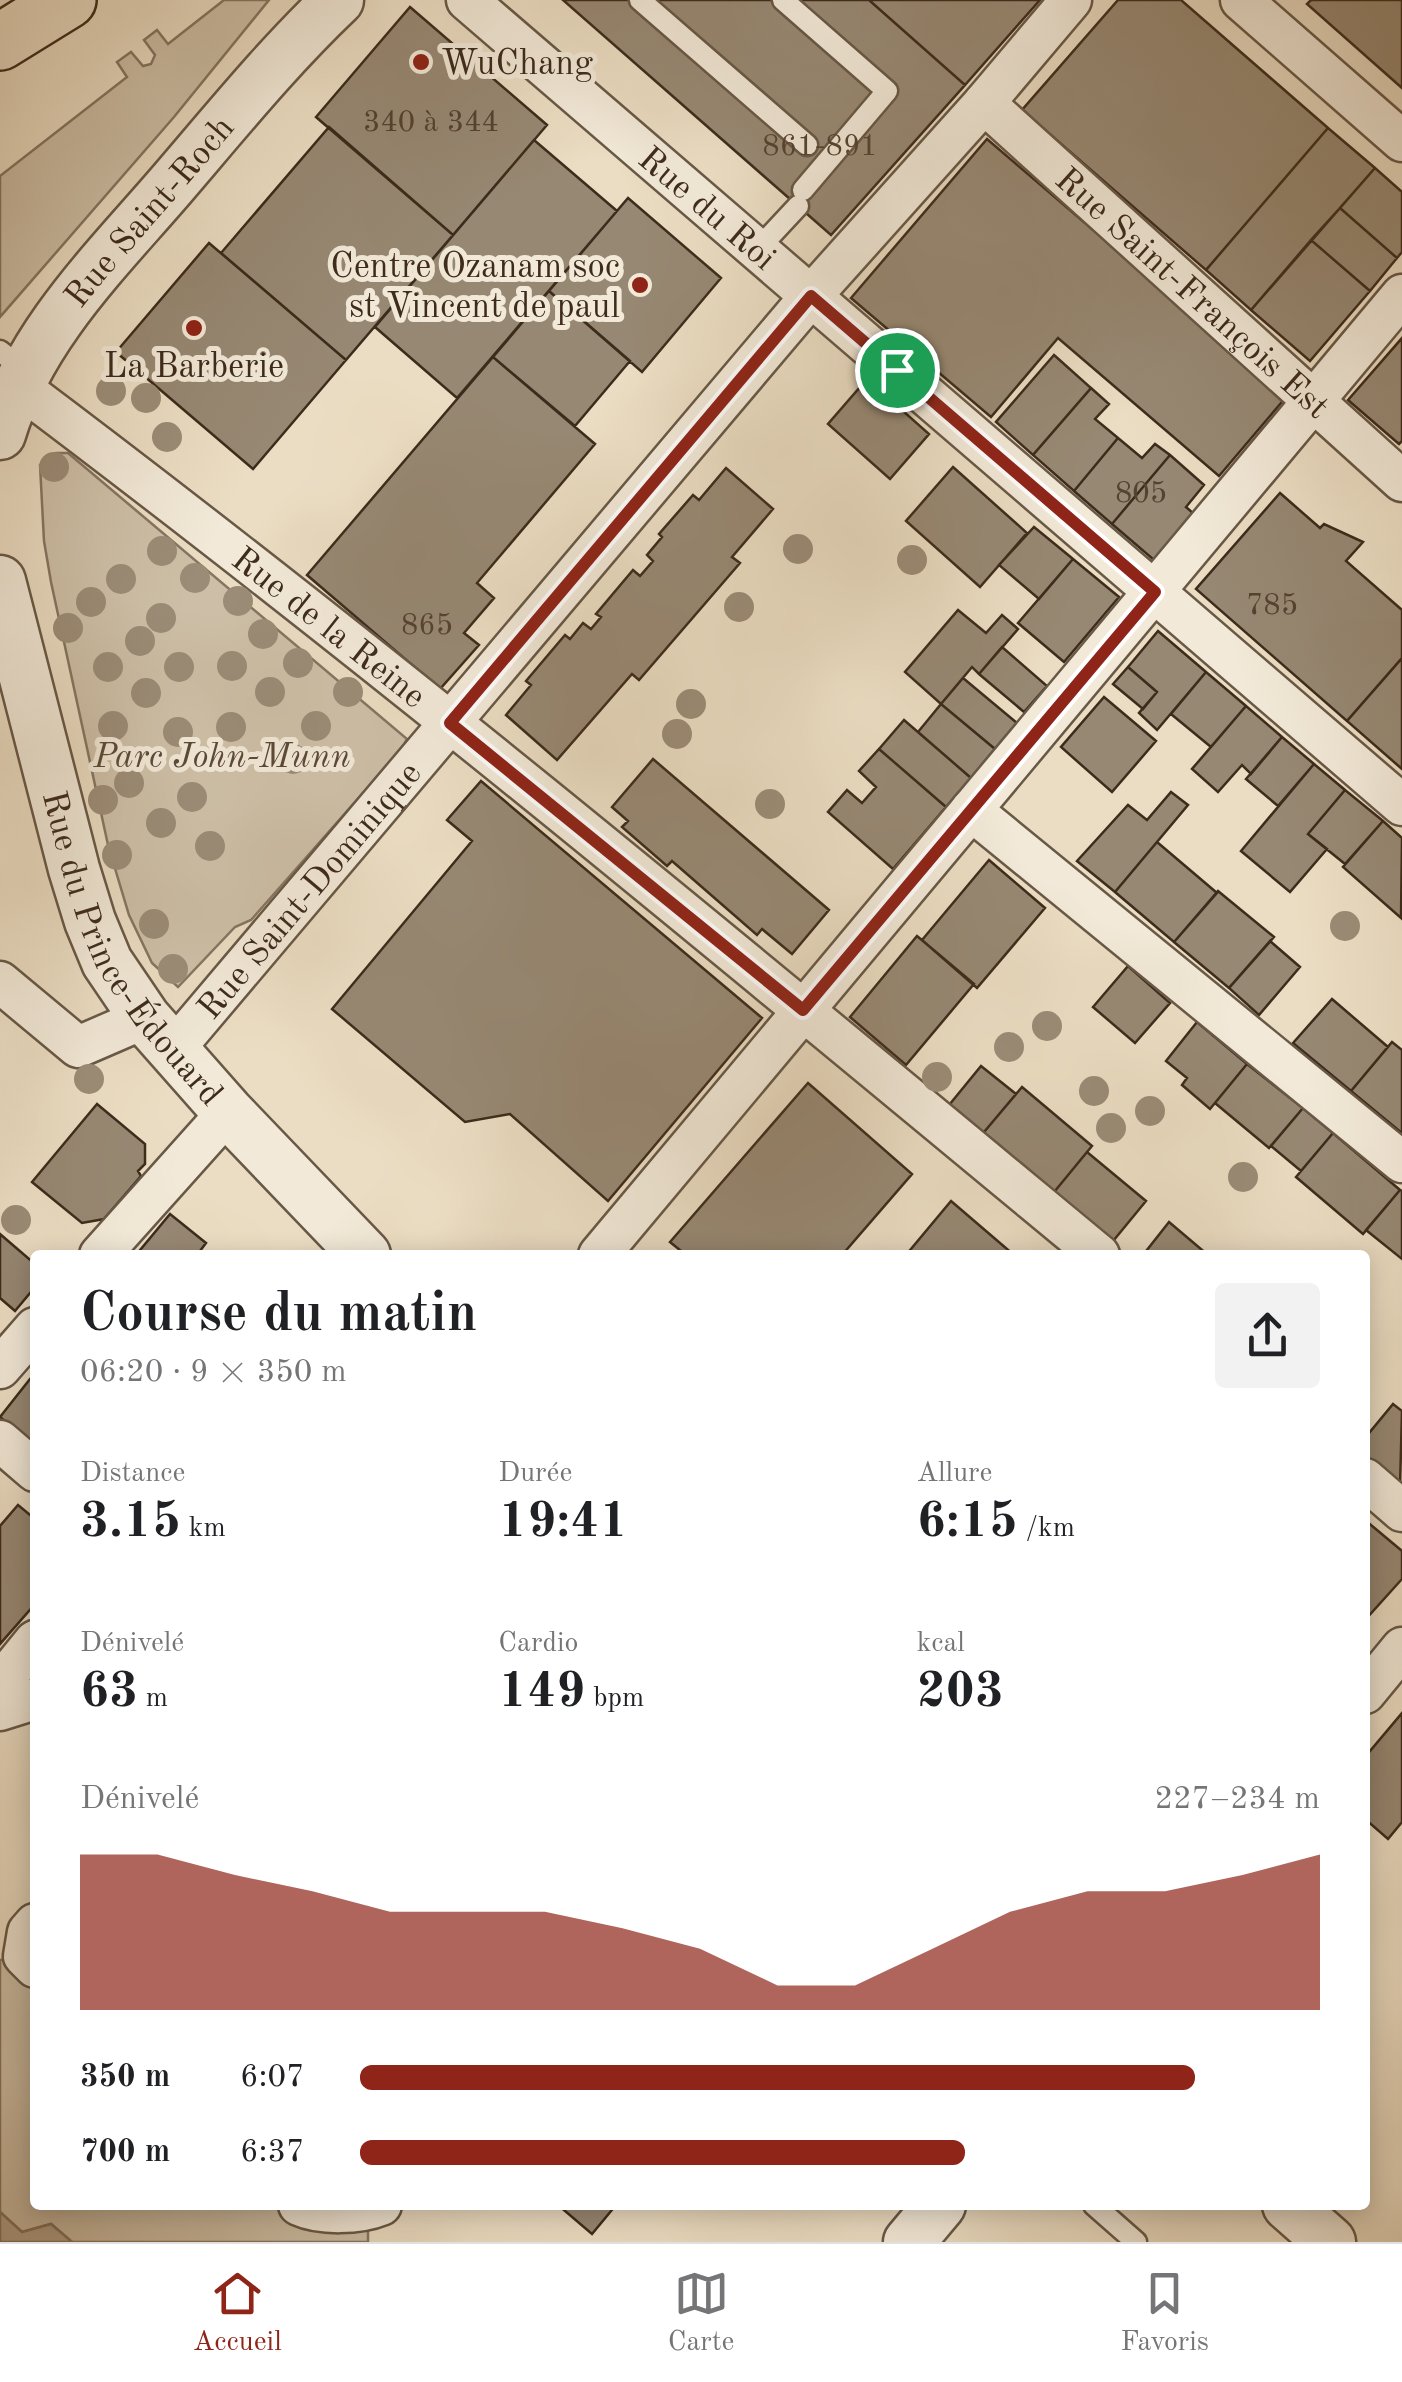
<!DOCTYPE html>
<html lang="fr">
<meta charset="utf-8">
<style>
:root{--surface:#fff;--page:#f2f2f2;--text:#202124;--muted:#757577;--line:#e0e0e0;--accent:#8f2418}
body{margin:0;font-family:"Old Standard TT",serif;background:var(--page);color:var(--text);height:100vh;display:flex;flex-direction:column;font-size:38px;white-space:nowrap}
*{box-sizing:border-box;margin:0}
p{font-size:32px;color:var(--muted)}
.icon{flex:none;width:55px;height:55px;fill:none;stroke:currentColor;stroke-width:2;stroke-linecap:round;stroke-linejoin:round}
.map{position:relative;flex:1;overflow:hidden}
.sheet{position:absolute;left:30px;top:1250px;width:1340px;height:960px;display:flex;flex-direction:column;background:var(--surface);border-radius:10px;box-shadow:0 5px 25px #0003}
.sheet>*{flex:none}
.pin{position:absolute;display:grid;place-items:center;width:85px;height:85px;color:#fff;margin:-42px;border:5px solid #fff;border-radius:50%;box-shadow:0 2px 10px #0007}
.round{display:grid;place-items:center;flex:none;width:105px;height:105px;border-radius:10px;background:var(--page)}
.head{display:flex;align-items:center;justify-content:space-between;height:170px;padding:0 50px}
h1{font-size:55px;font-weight:600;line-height:75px}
.metrics{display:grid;grid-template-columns:repeat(3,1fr);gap:15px;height:170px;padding:10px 50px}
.metrics div{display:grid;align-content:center}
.metrics b{font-size:50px;font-weight:600}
.metrics small{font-size:28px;font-weight:400}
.metrics p{font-size:28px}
.chart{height:280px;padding:20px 50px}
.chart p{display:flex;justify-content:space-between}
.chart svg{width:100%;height:180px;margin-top:10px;fill:var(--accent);opacity:.7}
ul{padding:0 50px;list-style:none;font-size:32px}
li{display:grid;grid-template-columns:160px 120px 1fr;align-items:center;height:75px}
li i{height:25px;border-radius:12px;background:var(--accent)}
.menu{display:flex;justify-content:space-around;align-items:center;height:140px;border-top:2px solid var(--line);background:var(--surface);font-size:28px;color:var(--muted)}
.menu a{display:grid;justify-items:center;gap:5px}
.menu .current{color:var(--accent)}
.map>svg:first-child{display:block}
.green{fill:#cdbfa7;stroke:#857562;stroke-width:2.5}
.water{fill:#b0a08a;stroke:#82715e;stroke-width:2.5}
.building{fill:#978873;stroke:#3d2b1c;stroke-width:2.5}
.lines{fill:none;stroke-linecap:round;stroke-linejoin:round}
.service-casing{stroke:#685846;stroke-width:25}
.minor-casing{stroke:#685846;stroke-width:45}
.tertiary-casing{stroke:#685846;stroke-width:55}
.motorway-casing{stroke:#3d2b1c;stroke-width:60}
.service{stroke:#f2e9d8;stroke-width:20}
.minor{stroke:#f2e9d8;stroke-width:40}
.tertiary{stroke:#f2e9d8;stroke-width:50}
.motorway{stroke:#ebddc3;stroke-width:55}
.tree{fill:#9b8c77}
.route-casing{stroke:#fff;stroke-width:20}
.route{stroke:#8f2418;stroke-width:12}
.poi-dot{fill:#8f2418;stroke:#f2e9d8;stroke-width:4}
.labels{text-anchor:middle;stroke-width:10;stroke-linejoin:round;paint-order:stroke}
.number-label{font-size:30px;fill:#544232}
.poi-label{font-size:35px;fill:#3d2b1c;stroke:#f2e9d8;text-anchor:start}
.street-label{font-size:35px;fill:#3d2b1c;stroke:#f2e9d8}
.park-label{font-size:35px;font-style:italic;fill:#5a4938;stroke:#f2e9d8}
</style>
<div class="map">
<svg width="1402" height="2242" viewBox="0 0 1402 2242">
<rect width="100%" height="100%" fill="#ebddc3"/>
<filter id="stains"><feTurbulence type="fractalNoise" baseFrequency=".002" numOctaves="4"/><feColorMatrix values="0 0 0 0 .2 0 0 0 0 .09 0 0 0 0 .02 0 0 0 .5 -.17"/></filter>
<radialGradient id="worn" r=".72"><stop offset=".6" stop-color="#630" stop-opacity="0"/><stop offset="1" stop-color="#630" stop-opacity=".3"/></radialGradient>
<!-- green -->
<path class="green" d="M224 0H269L174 117 0 317V176L127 77 117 62 131 52 143 66 151 64 155 55 144 40 157 30 168 44Z
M56 453H68L407 739 401 750 251 920 235 927 178 987 152 963 129 915 108 845 51 582 44 541 40 465Z
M24 1956 35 1967V2205H299L368 2210V2242H72L51 2224 22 2232 0 2212V1960Z"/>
<!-- water -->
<path class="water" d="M0 2212 22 2232 51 2224 72 2242H0Z"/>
<!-- building -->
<path class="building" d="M563 0H869L965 85 831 235Z
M869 0H1040L965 85Z
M1118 0H1181L1328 128 1206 270 1022 110Z
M1311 0H1402V88L1307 4Z
M410 7 547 125 453 235 316 117Z
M329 127 453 235 346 360 221 253Z
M1328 128 1375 168 1251 310 1206 270Z
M987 139 1287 396 1219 476 1058 338 991 417 851 298Z
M534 140 617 211 457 398 375 327Z
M1375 168 1402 192V252L1397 258 1340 208Z
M628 198 721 278 642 372 549 291Z
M1340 208 1397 258 1370 291 1311 240Z
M1311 240 1370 291 1310 361 1251 310Z
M209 243 346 360 253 469 116 352Z
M549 291 630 361 575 426 493 357Z
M1402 338V441L1399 444 1348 400Z
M1054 355 1091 388 1033 455 996 422Z
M493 357 595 444 477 583 494 598 464 633 479 645 440 689 307 575Z
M867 379 929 434 890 479 828 424Z
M1091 388 1109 404 1095 419 1118 438 1074 491 1033 455Z
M1118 438 1142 458 1155 444 1170 455 1112 524 1074 491Z
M1170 455 1204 485 1186 507 1194 514 1154 560 1112 524Z
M953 467 1027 533 980 587 906 521Z
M726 468 773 509 732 557 740 563 639 680 632 674 557 760 506 715 531 685 526 681 565 635 570 639 583 623 591 629 601 617 596 614 633 570 640 576 653 561 647 555 662 537 659 534 693 495 699 500Z
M1280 493 1320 528 1324 524 1363 542 1346 561 1402 610V658L1347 721 1196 589Z
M1034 527 1073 559 1039 599 999 565Z
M1073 559 1119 597 1064 662 1018 623Z
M958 610 986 633 1002 615 1018 629 979 674 972 667 941 704 905 672Z
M1158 631 1206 672 1157 730 1139 713 1157 692 1128 667Z
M1002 647 1047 686 1024 712 979 674Z
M1402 658V769L1347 721Z
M1128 667 1157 692 1143 709 1113 684Z
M1206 672 1246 706 1211 747 1171 714Z
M963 678 1017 723 995 749 941 704Z
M1104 697 1156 741 1112 792 1061 747Z
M941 704 995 749 971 778 918 732Z
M1246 706 1282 737 1251 774 1242 765 1218 792 1192 769Z
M904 720 971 778 946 807 879 749Z
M1282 737 1314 764 1278 806 1246 779Z
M879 749 946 807 893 869 828 812 847 790 862 803 876 787 859 771Z
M653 759 829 910 792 954 762 929 757 935 672 861 667 866 622 827 628 821 612 807Z
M1314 764 1345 790 1308 834 1327 849 1290 892 1241 851Z
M481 781 762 1018 608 1201 510 1114 465 1122 332 1009 472 841 447 820Z
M1345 790 1383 821 1345 864 1308 834Z
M1171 792 1188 805 1115 892 1077 861 1128 805 1147 820Z
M1383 821 1402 838 1401 918 1343 867Z
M1157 842 1217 893 1174 942 1115 892Z
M989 860 1045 908 977 988 922 940Z
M1218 891 1274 937 1229 988 1174 942Z
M917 936 974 984 906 1065 850 1017Z
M1270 941 1300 967 1259 1015 1229 988Z
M1128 966 1170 1003 1135 1043 1093 1007Z
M1332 999 1388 1047 1351 1091 1293 1043Z
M1197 1022 1247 1064 1210 1109 1182 1085 1187 1078 1166 1061Z
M1392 1042 1402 1050V1133L1351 1091Z
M1247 1064 1303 1108 1269 1148 1215 1103Z
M981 1066 1016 1094 979 1138 945 1110Z
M808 1083 912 1174 842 1255H686L670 1242Z
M1022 1087 1092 1146 1050 1197 979 1138Z
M97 1104 145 1144V1164L138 1171 141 1176 104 1219 82 1223 32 1182Z
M1303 1108 1333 1133 1301 1171 1271 1146Z
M1333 1133 1400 1190 1363 1234 1296 1177Z
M1087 1152 1146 1201 1109 1246 1050 1197Z
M1400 1190 1402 1191V1259L1366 1230Z
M951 1201 1014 1255H906Z
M170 1214 206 1243 197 1255H136Z
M1169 1222 1208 1255H1143Z
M0 1234 35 1264V1287L15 1311 0 1298Z
M30 1379 35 1383V1446L0 1417Z
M1393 1404 1402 1411 1400 1486 1365 1455V1438Z
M18 1505 35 1519V1604L0 1644V1526Z
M1365 1520 1402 1551V1579L1365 1620Z
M1402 1713V1822L1388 1839 1365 1819V1757Z
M558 2205H616L592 2234Z"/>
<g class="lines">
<defs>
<path id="service" d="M640 0 807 145
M783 0 887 91 803 190
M758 249 798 206
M0 351 24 370
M1094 2205 1136 2242"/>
<g id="minor">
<path id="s1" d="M467 0 1402 805"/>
<path d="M1241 0 1402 141"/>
<path id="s2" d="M984 103 1402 481"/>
<path id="s3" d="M17 385C387 663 743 960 1099 1255"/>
<path d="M971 810 1402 1162"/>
<path d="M0 982 78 1047 145 1018"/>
<path id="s4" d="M173 1050 811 296 984 103 1071 0"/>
<path d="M100 1255 228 1112"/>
<path d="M599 1255 1402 295"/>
<path d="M0 1368 35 1328"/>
<path d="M0 1441 35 1471"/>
<path d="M1365 1479 1402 1511"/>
<path d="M0 1684 35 1641"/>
<path d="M1365 1693 1402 1648"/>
<path d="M0 1710 35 1699"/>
<path d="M35 1924 28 1932 24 1956 35 1967"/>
<path d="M299 2205C321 2215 359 2214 381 2205"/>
</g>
<g id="tertiary">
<path id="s5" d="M0 434C30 334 107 260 173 183 227 120 278 57 338 0"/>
<path id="s6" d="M0 581 74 869 90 921 107 962 145 1018 228 1112 365 1255"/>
<path d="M1288 2205 1330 2242"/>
<path d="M909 2242 940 2205"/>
</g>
<path id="motorway" d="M0 42 68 0"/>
</defs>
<!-- service casing -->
<use href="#service" class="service-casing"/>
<!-- minor casing -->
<use href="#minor" class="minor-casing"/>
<!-- tertiary casing -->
<use href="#tertiary" class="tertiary-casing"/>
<!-- motorway casing -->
<use href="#motorway" class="motorway-casing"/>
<!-- service -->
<use href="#service" class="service"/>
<!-- minor -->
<use href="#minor" class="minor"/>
<!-- tertiary -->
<use href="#tertiary" class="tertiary"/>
<!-- motorway -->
<use href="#motorway" class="motorway"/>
</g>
<!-- trees -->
<g class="tree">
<circle cx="111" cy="391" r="15"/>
<circle cx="146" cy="398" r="15"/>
<circle cx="167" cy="437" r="15"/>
<circle cx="54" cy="467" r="15"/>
<circle cx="798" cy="549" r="15"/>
<circle cx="162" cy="551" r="15"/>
<circle cx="912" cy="560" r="15"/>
<circle cx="195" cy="578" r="15"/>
<circle cx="121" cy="579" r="15"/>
<circle cx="238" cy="601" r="15"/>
<circle cx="91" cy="602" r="15"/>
<circle cx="739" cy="607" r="15"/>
<circle cx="161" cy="618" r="15"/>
<circle cx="68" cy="628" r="15"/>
<circle cx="263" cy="634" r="15"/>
<circle cx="140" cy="641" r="15"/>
<circle cx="298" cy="663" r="15"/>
<circle cx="232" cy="666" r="15"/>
<circle cx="108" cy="667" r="15"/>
<circle cx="179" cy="667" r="15"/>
<circle cx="270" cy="692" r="15"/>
<circle cx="348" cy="692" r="15"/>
<circle cx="146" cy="693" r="15"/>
<circle cx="691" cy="704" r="15"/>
<circle cx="113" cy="726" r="15"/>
<circle cx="316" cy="726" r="15"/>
<circle cx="231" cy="727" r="15"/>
<circle cx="178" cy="732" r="15"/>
<circle cx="677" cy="734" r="15"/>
<circle cx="293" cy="759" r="15"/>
<circle cx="129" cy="783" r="15"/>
<circle cx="192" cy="797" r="15"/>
<circle cx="103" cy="800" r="15"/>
<circle cx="770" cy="804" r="15"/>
<circle cx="161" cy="823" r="15"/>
<circle cx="210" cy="846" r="15"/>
<circle cx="117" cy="855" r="15"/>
<circle cx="154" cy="924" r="15"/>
<circle cx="1345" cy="926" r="15"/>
<circle cx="173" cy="969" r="15"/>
<circle cx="1047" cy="1026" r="15"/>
<circle cx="1009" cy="1047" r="15"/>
<circle cx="937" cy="1077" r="15"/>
<circle cx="89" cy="1079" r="15"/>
<circle cx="1094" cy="1091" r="15"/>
<circle cx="1150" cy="1111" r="15"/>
<circle cx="1111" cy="1128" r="15"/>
<circle cx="1243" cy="1177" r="15"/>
<circle cx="16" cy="1220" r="15"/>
</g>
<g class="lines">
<defs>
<path id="route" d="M811 296 1155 592 803 1010 450 723Z"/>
</defs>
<!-- route casing -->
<use href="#route" class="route-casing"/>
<!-- route -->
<use href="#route" class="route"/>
</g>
<!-- markers -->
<g class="poi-dot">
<circle cx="421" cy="62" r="10"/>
<circle cx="640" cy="285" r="10"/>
<circle cx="194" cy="328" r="10"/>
</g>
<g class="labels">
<!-- number labels -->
<g class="number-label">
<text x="431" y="131">340 à 344</text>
<text x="820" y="155">861-891</text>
<text x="1141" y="502">805</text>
<text x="1272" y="614">785</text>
<text x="427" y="634">865</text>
</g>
<!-- poi labels -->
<g class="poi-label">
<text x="441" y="74">WuChang</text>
<text x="620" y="277" text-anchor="end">Centre Ozanam soc<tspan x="620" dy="40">st Vincent de paul</tspan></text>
<text x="194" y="377" text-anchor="middle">La Barberie</text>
</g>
<!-- street labels -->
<g class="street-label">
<text dy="12" stroke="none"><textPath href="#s1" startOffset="318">Rue du Roi</textPath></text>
<text dy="12" stroke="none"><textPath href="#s5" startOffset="270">Rue Saint-Roch</textPath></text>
<text dy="12" stroke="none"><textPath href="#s2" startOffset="282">Rue Saint-François Est</textPath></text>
<text dy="12" stroke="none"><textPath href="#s3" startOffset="395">Rue de la Reine</textPath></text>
<text dy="12" stroke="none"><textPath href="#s4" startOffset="210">Rue Saint-Dominique</textPath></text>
<text dy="12" stroke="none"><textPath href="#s6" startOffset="395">Rue du Prince-Édouard</textPath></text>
</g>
<!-- park labels -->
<g class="park-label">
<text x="222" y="767">Parc John-Munn</text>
</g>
</g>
<rect width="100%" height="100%" filter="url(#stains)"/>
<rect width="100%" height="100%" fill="url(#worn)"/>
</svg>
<div class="pin" style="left:897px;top:370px;background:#1e9e55"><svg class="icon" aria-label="arrive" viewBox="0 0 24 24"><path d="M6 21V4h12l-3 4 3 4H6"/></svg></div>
<section class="sheet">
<div class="head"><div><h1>Course du matin</h1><p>06:20 · 9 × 350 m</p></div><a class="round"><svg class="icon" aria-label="share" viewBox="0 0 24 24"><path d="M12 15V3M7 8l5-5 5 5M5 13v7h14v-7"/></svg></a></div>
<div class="metrics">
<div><p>Distance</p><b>3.15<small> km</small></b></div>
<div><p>Durée</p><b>19:41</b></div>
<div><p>Allure</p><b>6:15<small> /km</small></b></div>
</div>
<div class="metrics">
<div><p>Dénivelé</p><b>63<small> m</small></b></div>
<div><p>Cardio</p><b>149<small> bpm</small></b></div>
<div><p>kcal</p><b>203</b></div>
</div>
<div class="chart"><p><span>Dénivelé</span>227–234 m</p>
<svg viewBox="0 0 160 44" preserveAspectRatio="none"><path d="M0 44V6L10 6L20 11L30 15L40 20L50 20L60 20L70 24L80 29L90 38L100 38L110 29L120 20L130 15L140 15L150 11L160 6V44z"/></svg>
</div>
<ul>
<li><b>350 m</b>6:07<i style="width:87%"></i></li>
<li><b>700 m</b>6:37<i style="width:63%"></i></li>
</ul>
</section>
</div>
<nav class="menu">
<a class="current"><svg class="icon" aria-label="home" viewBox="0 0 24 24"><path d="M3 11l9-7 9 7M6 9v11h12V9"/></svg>Accueil</a>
<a><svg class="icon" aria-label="map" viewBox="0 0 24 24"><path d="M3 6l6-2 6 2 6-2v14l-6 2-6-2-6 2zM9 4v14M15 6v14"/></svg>Carte</a>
<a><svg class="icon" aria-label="saved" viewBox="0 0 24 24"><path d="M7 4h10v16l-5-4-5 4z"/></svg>Favoris</a>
</nav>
